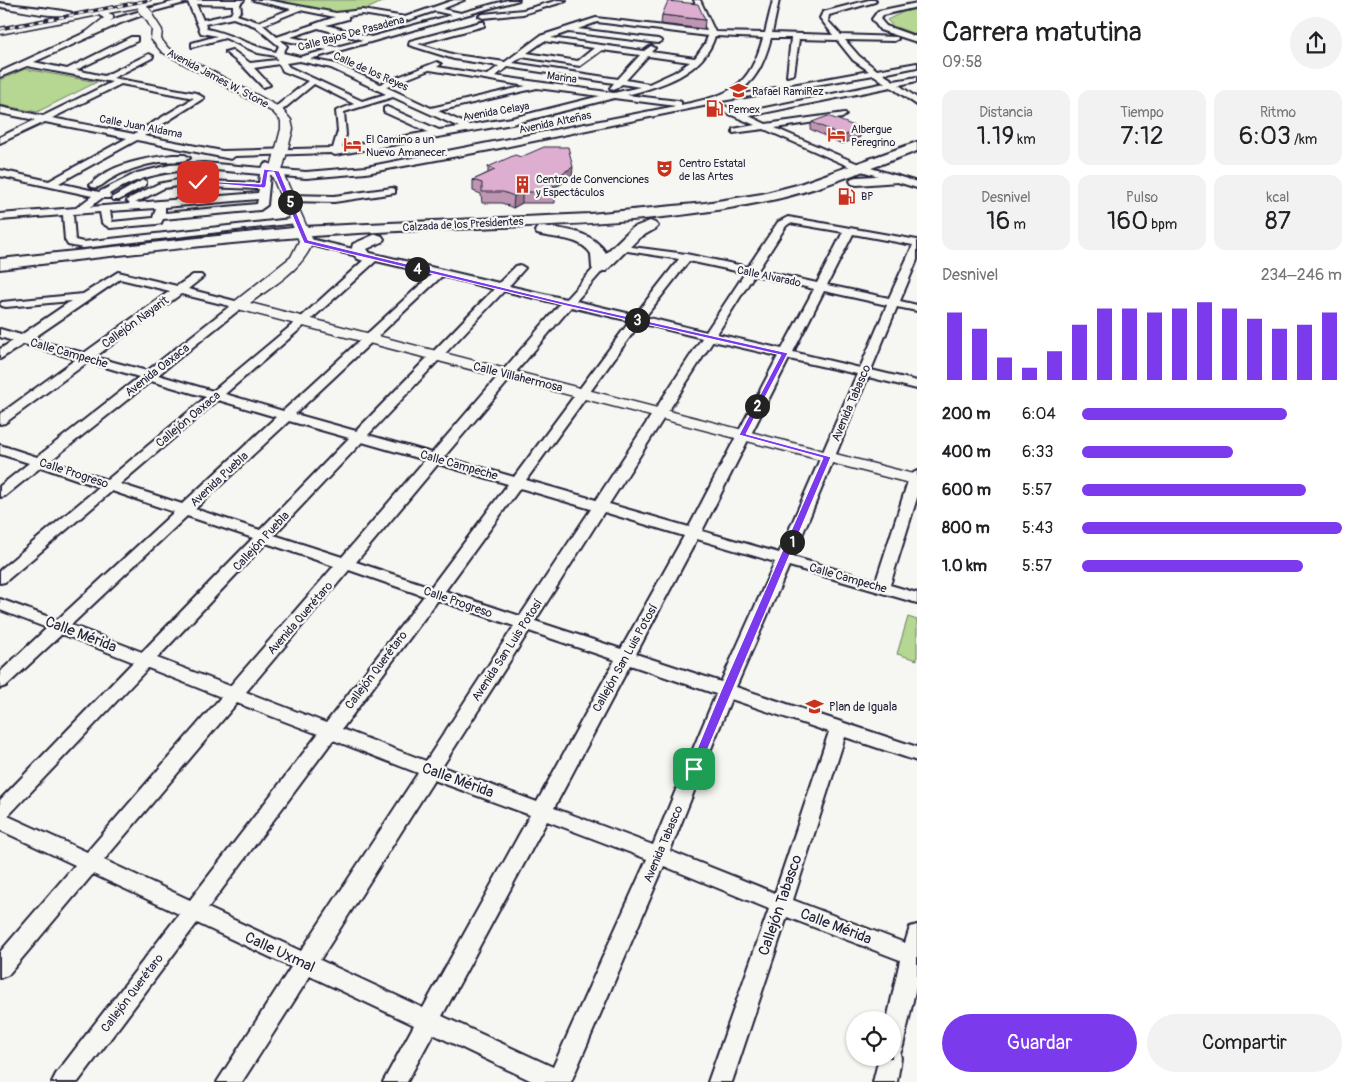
<!DOCTYPE html>
<html lang="es">
<meta charset="utf-8">
<style>
:root{--surface:#fff;--page:#f2f2f2;--text:#202124;--muted:#757577;--accent:#7c3aed}
body{margin:0;font-family:Pangolin,sans-serif;background:var(--page);color:var(--text);height:100vh;display:flex;flex-direction:column;font-size:19px;white-space:nowrap}
*{box-sizing:border-box;margin:0}
p{font-size:16px;color:var(--muted)}
.icon{flex:none;width:28px;height:28px;fill:none;stroke:currentColor;stroke-width:2;stroke-linecap:round;stroke-linejoin:round}
.map{position:relative;flex:1;overflow:hidden}
.drawer{display:flex;flex-direction:column;background:var(--surface);width:450px}
.drawer>*{flex:none}
.buttons{position:absolute;left:846px;top:1011px;display:grid;gap:10px}
.buttons a{display:grid;place-items:center;width:55px;height:55px;border-radius:50%;background:var(--surface);box-shadow:0 1px 4px #0004;font-size:25px}
.pin{position:absolute;display:grid;place-items:center;width:42px;height:42px;color:#fff;margin:-21px;border-radius:10px;box-shadow:0 2px 8px #0006}
.km{position:absolute;width:25px;height:25px;margin:-12px;border-radius:50%;background:#222;color:#fff;font-size:14px;line-height:25px;text-align:center}
.round{display:grid;place-items:center;flex:none;width:52px;height:52px;border-radius:26px;background:var(--page)}
.headline{display:flex;align-items:center;justify-content:space-between;height:85px;padding:0 25px}
h1{font-size:28px;font-weight:600;line-height:38px}
.figures{display:grid;grid-template-columns:repeat(3,1fr);gap:8px;height:85px;padding:5px 25px}
.figures div{display:grid;align-content:center;border-radius:12px;background:var(--page);text-align:center}
.figures b{font-size:25px;font-weight:600}
.figures small{font-size:14px;font-weight:400}
.figures p{font-size:14px}
.chart{height:140px;padding:10px 25px}
.chart p{display:flex;justify-content:space-between}
.chart svg{width:100%;height:90px;margin-top:5px;stroke:var(--accent);stroke-width:6}
.primary-button{display:flex;gap:10px;margin-top:auto;padding:10px 25px}
.primary-button a{flex:1;height:58px;border-radius:30px;background:var(--accent);color:#fff;font-size:20px;font-weight:600;line-height:58px;text-align:center}
.primary-button a+a{background:var(--page);color:var(--text)}
ul{padding:0 25px;list-style:none;font-size:16px}
li{display:grid;grid-template-columns:80px 60px 1fr;align-items:center;height:38px}
li i{height:12px;border-radius:6px;background:var(--accent)}
main{display:flex;flex:1;min-height:0}
.map>svg:first-child{display:block}
.green{fill:#b5d791;stroke:#6c7c66}
.lines{fill:none;stroke-linecap:round;stroke-linejoin:round}
.minor-casing{stroke:#22223b;stroke-width:4}
.major-casing{stroke:#22223b;stroke-width:3}
.highway-casing{stroke:#22223b;stroke-width:4}
.minor{fill:#f6f6f2;fill-rule:evenodd}
.major{fill:#f6f6f2;fill-rule:evenodd}
.highway{fill:#f6f6f2;fill-rule:evenodd}
.rail-casing{stroke:#22223b;stroke-width:3}
.rail{stroke:#f6f6f2;stroke-width:2;stroke-dasharray:5;stroke-linecap:butt}
.major-bridge-casing{stroke:#22223b;stroke-width:12;stroke-linecap:butt}
.major-bridge{stroke:#f6f6f2;stroke-width:10}
.wall{fill:#be96b2;stroke:#22223b}
.shaded-wall{fill:#9b7a91;stroke:#22223b}
.building{fill:#ddaecf;stroke:#22223b}
.route{fill:#7c3aed;stroke:#fff}
.labels{text-anchor:middle;stroke-width:4.5;stroke-linejoin:round;paint-order:stroke}
.far-street-label{font-size:11px;fill:#22223b;stroke:#f6f6f2}
.far-poi-label{font-size:11px;fill:#22223b;stroke:#f6f6f2;text-anchor:start}
.street-label{font-size:12px;fill:#22223b;stroke:#f6f6f2}
.poi-label{font-size:12px;fill:#22223b;stroke:#f6f6f2;text-anchor:start}
.near-street-label{font-size:15px;fill:#22223b;stroke:#f6f6f2}
</style>
<main>
<div class="map">
<svg width="917" height="1082" viewBox="0 0 917 1082">
<rect width="100%" height="100%" fill="#f6f6f2"/>
<filter id="ink" filterUnits="userSpaceOnUse"><feTurbulence type="fractalNoise" baseFrequency=".02" numOctaves="2"/><feDisplacementMap in="SourceGraphic" scale="10" xChannelSelector="R" yChannelSelector="G"/><feConvolveMatrix kernelMatrix="1 2 1 2 8 2 1 2 1" color-interpolation-filters="sRGB"/></filter>
<g filter="url(#ink)">
<!-- green -->
<path class="green" d="M259 0H386L367 9 333 13Z
M917 9V35L893 26 887 20 903 12Z
M25 69 97 82 37 112 0 105V80Z
M908 617 917 620V660L897 654Z"/>
<g class="lines">
<defs>
<path id="minor" d="M179 0H244L240 4 241 10 237 15 258 22 291 9 253 0H267L336 13 362 10 405 17 454 0H464L442 9 461 13 508 0H519L310 59 336 64 380 84 437 62 441 64 437 67 487 75 499 66 454 59 409 45 410 41 481 22H484V26L418 44 455 55 505 62 540 36 596 18 707 31 694 0H700L715 32 765 33 773 0H779L772 33 833 35 820 18 823 12 869 0H876L875 2 829 15 828 21 841 35 897 37 898 39 894 41 845 40 859 56 877 70 917 63V67L883 74 894 81 917 77V81L899 85 917 98V105L891 87 749 116 766 124 845 113 846 115 842 118 775 128 861 165 917 182V188L855 169 764 129 733 133V129L755 125 708 105 490 150 366 173 306 178 270 175 267 205 260 210 163 219 161 223 157 224 110 228 102 223 100 212 73 214 75 240 83 242 300 218V222L296 223 83 248 68 245 65 240 63 215 0 220V214L76 208 92 196 0 176V170L49 181 127 138 45 122 0 143V137L35 120 0 113V107L43 116 112 82 27 66 0 77V72L117 18ZM188 2 201 33 217 36 192 43V47L225 38 258 53 276 56 277 60 250 63 232 50 225 52 245 68 263 87 270 85 254 68 279 64 283 71 308 81 274 108V112H280L314 84 354 104 336 111 338 131 333 148 222 151 144 136 204 98 196 93 113 78 152 58 153 56 149 54 104 76 76 70 137 41V37H131L67 69 34 62 123 22 151 12ZM196 4 233 5V10L231 14 203 20ZM300 10 335 17 277 37 263 25ZM435 11 452 15 371 37 326 25 348 19V16L362 14 405 21ZM233 18 255 26 279 46 276 52C252 47 232 34 207 29L205 24ZM597 22 708 36 705 44 695 58 651 52 655 48 651 46 644 51 551 38 568 32 658 43 662 41 658 39 578 29ZM318 28 363 40 336 47 291 37ZM715 36 763 38C749 88 730 95 681 105V102L678 101 627 95C660 86 704 74 715 36ZM771 38H791L787 76 794 74 799 39 837 40 853 60 869 71 732 96C756 83 764 63 771 38ZM281 40H283L327 50 300 57 283 53 287 46ZM544 41 594 48 578 61 527 53ZM602 50 640 55 618 79 513 63 522 57 580 66ZM648 56 690 62 675 72 649 84 626 80ZM300 61 331 68 386 94 362 101 289 67 286 63ZM508 67 614 83 610 88 614 90 622 84 640 87 614 93 495 76ZM429 70H430L526 86 431 108 386 87ZM874 75 885 83 740 113 716 102ZM121 84 194 98 134 134 52 118ZM537 88 600 96 512 118 469 125 438 111ZM393 97 459 127 439 130 387 107 384 108V112L428 132 342 147 346 135 344 112ZM614 98 676 106 366 167 306 172 271 169 273 166 268 163 265 164 262 168 204 163 170 165 137 173 99 192 59 183 137 140 231 159 235 156 331 153 335 155 512 124ZM204 169 260 174 259 183 178 180 158 184 128 199 127 201 130 204 90 207 102 198H109L111 196 109 194C142 175 167 171 204 169ZM178 186 259 189 258 193 135 203 164 188ZM258 199 257 204 165 213V207ZM156 208 153 218 112 222 110 211Z
M559 0 566 1 523 14 483 18 479 16 483 14 523 10Z
M0 3C11 5 67 10 72 13 60 20 15 9 0 7Z
M917 3V7L883 15 880 19 886 26 917 37V42L880 30 872 19 878 11Z
M173 155H185L190 158C183 163 169 161 160 162 142 165 124 171 109 180 103 184 99 189 92 187L90 185C110 164 146 158 173 155Z
M143 180 146 181V185L119 200H113L111 198Z
M392 188 395 189V193L334 202 289 201 284 198 289 195 334 196Z
M788 217 917 240V260L900 301 917 305V311L897 307 871 370 917 381V389L868 377 793 557 876 581 910 475 917 471V498L890 585 917 593V603L789 566 736 687 917 747V761L845 737 793 900 905 943 910 927 917 925V982L903 1046 900 1054 901 1058 897 1082H873L879 1058H892V1020H887L900 960 787 917 732 1082H708L769 909 664 866 571 1082H534L433 1034 407 1082H383L414 1025 310 976 242 1082H217L291 967 197 923 78 1082H52L56 1074 179 914 93 874 8 975 0 978V952L75 865 0 830V800L133 662 62 634 6 686 0 688V672L47 628 0 610V599L57 620 174 512 112 491 5 582 0 583V570L99 487 41 467 5 496 0 497V486L29 463 0 454V445L37 457 139 377 88 362 5 423 0 424V414L76 359 24 344 0 359V349L13 341 0 337V329L21 335 71 301 6 307 2 306 0 304 2 302 83 294 118 272 177 286 193 275H201L203 277 188 289 243 303 245 305 158 375 213 391 298 320 366 258 302 243 301 241 302 239 306 238 499 283 516 266 520 265 525 268 509 286 566 299 596 266 600 265 605 268 576 301 635 315 679 259 621 250 617 249 616 247 617 245 686 254 748 267 778 222ZM790 223 843 232 817 283 758 270 786 226ZM853 234 913 245 889 298 827 285ZM376 261 432 274 283 411 225 394 306 324ZM689 261 745 273 706 332 645 317ZM754 275 814 289 782 349 717 334ZM442 276 494 289 356 431 295 414ZM120 279 170 291 84 353 32 339ZM504 291 560 304 432 453 368 435ZM824 291 887 305 860 368 793 352ZM181 294 230 306 147 371 95 357ZM571 307 630 321 514 477 444 457ZM640 323 702 338 596 500 526 480ZM713 341 778 356 689 527 609 504ZM789 359 857 374 779 553 702 531ZM151 381 206 397 107 480 50 461ZM218 400 276 417 182 504 120 484ZM289 421 349 438 260 530 195 509ZM362 442 425 460 342 557 274 535ZM438 464 508 484 431 587 356 562ZM520 488 591 509 520 616 445 591ZM604 512 684 536 621 649 535 621ZM187 516 253 538 142 652 71 625ZM697 539 775 562 721 682 636 654ZM266 543 334 566 230 686 157 658ZM349 570 424 596 326 723 246 692ZM438 600 514 626 426 761 342 729ZM529 631 615 660 537 802 442 767ZM630 665 716 694 653 845 554 808ZM148 668 221 697 87 852 8 816ZM731 699 829 732 775 893 670 851ZM237 703 318 734 190 900 104 860ZM333 740 418 773 301 951 208 908ZM434 780 530 815 423 1008 320 960ZM547 821 647 859 553 1067 442 1016Z"/>
<path id="major" d="M149 0H167L163 3 108 13 113 15V19L90 36 85 33 104 18 99 15 0 34V28Z
M148 12 151 13 162 30 161 39 168 48 281 108 291 120 293 129 282 171 313 241C304 269 272 286 250 303L917 475V485L234 308 232 305 234 302 291 257 299 241 270 171 281 129V121L273 112 162 52 151 39 152 30 144 15Z"/>
<path id="highway" d="M917 142V151C866 169 816 192 762 202 629 229 493 225 358 233 238 240 119 255 0 269V259L302 227 590 214 705 203 762 194 797 185Z
M893 175 898 176 900 179 898 182 857 185 852 184 850 181 852 178 857 177Z
M650 221 655 223 658 226 655 229 639 238 606 271H594L592 268 591 254C581 237 555 239 537 234L535 231 537 228 543 226C567 230 592 231 606 253L632 228Z
M376 234 382 236 384 239 382 242 367 249 372 256 370 259 364 261 358 259 351 252 353 244Z"/>
</defs>
<!-- minor casing -->
<use href="#minor" class="minor-casing"/>
<!-- major casing -->
<use href="#major" class="major-casing"/>
<!-- highway casing -->
<use href="#highway" class="highway-casing"/>
<!-- minor -->
<use href="#minor" class="minor"/>
<!-- major -->
<use href="#major" class="major"/>
<!-- highway -->
<use href="#highway" class="highway"/>
<defs>
<path id="rail" d="M0 29 150 0"/>
</defs>
<!-- rail casing -->
<use href="#rail" class="rail-casing"/>
<!-- rail -->
<use href="#rail" class="rail"/>
<defs>
<path id="major-bridge" d="M143 9 148 15"/>
</defs>
<!-- major-bridge casing -->
<use href="#major-bridge" class="major-bridge-casing"/>
<!-- major-bridge -->
<use href="#major-bridge" class="major-bridge"/>
</g>
<!-- wall -->
<path class="wall" d="M662 15 705 20 704 29 661 24Z
M812 122 862 129 860 137 842 144 810 129Z
M488 167 572 178 554 188 555 192V203H522L513 208 502 203H482L481 194 473 191V180L488 173Z"/>
<!-- shaded-wall -->
<path class="shaded-wall" d="M862 129 860 137 842 144 843 136Z
M573 167 572 178 551 189 552 179Z
M522 192V203L513 208 514 196Z"/>
<!-- building -->
<path class="building" d="M668 1 698 4 705 20 662 15Z
M828 116 862 129 843 136 812 122Z
M544 147H568L573 167 552 179 555 192H522L514 196 503 192H482V183L473 180 495 170 488 167 515 155 521 157Z"/>
</g>
<!-- route -->
<path class="route" d="M264 169 279 171 308 240 567 303 788 353 746 434 831 457 698 772 694 773 689 769 721 691 823 458 739 435 781 355 567 306 304 243 274 172H268L266 186 264 188 196 182 198 181 261 184Z"/>
<!-- icons -->
<defs>
<symbol id="school-bare" viewBox="-9 -9 18 18"><path d="M0-5L7-2L0 1L-7-2ZM-4 1L0 2.5L4 1V4Q0 6-4 4Z" fill="#c8321e" stroke="#f6f6f2" stroke-width="2.5" paint-order="stroke"/></symbol>
<symbol id="fuel-bare" viewBox="-9 -9 18 18"><path d="M-5.5-6h7V0h2V4h1.3V-2.5L3-4.5l.8-.8L6-3V5H2.5V1h-1V6h-7ZM-4.2-4.7v3.2H.2V-4.7Z" fill="#c8321e" stroke="#f6f6f2" stroke-width="2.5" paint-order="stroke"/></symbol>
<symbol id="hotel-bare" viewBox="-9 -9 18 18"><path d="M-6-4.5h1.5V1H6V5H4.5V3h-9V5H-6ZM-4 0a1.8 1.8 0 1 1 3.6 0ZM.5 0V-2.5h3Q6-2.5 6 0Z" fill="#c8321e" stroke="#f6f6f2" stroke-width="2.5" paint-order="stroke"/></symbol>
<symbol id="theatre-bare" viewBox="-9 -9 18 18"><path d="M-5-5.5Q0-4 5-5.5V0Q5 5 0 6Q-5 5-5 0ZM-3.3-2.5H-1v1.5H-3.3ZM1-2.5H3.3v1.5H1ZM-2.8 1Q0 5.5 2.8 1Z" fill="#c8321e" stroke="#f6f6f2" stroke-width="2.5" paint-order="stroke"/></symbol>
<symbol id="building-bare" viewBox="-9 -9 18 18"><path d="M-4-6H4V6H1V3H-1V6H-4ZM-2.5-4.3h1.7v1.8h-1.7ZM.8-4.3h1.7v1.8H.8ZM-2.5-1h1.7V.8h-1.7ZM.8-1h1.7V.8H.8Z" fill="#c8321e" stroke="#f6f6f2" stroke-width="2.5" paint-order="stroke"/></symbol>
</defs>
<g fill-rule="evenodd">
<use href="#school-bare" x="726" y="78" width="25" height="25"/>
<use href="#fuel-bare" x="702" y="96" width="25" height="25"/>
<use href="#hotel-bare" x="824" y="122" width="25" height="25"/>
<use href="#hotel-bare" x="340" y="132" width="25" height="25"/>
<use href="#theatre-bare" x="652" y="156" width="25" height="25"/>
<use href="#building-bare" x="510" y="172" width="25" height="25"/>
<use href="#fuel-bare" x="834" y="184" width="25" height="25"/>
<use href="#school-bare" x="802" y="694" width="25" height="25"/>
</g>
<g class="labels">
<!-- far-street labels -->
<g class="far-street-label">
<text transform="translate(351 33) rotate(-15)" y="4">Calle Bajos De Pasadena</text>
<text transform="translate(371 71) rotate(24)" y="4">Calle de los Reyes</text>
<text transform="translate(562 77) rotate(8)" y="4">Marina</text>
<text transform="translate(218 78) rotate(28)" y="4">Avenida James W. Stone</text>
<text transform="translate(496 111) rotate(-10)" y="4">Avenida Celaya</text>
<text transform="translate(555 122) rotate(-12)" y="4">Avenida Alteñas</text>
<text transform="translate(141 126) rotate(11)" y="4">Calle Juan Aldama</text>
<text transform="translate(463 224) rotate(-3)" y="4">Calzada de los Presidentes</text>
<text transform="translate(769 276) rotate(12)" y="4">Calle Alvarado</text>
</g>
<!-- far-poi labels -->
<g class="far-poi-label">
<text x="752" y="95">Rafael RamiRez</text>
<text x="728" y="113">Pemex</text>
<text x="851" y="133">Albergue<tspan x="851" dy="13">Peregrino</tspan></text>
<text x="366" y="143">El Camino a un<tspan x="366" dy="13">Nuevo Amanecer.</tspan></text>
<text x="679" y="167">Centro Estatal<tspan x="679" dy="13">de las Artes</tspan></text>
<text x="536" y="183">Centro de Convenciones<tspan x="536" dy="13">y Espectáculos</tspan></text>
<text x="861" y="200">BP</text>
</g>
<!-- street labels -->
<g class="street-label">
<text transform="translate(135 322) rotate(-36)" y="4">Callejón Nayarit</text>
<text transform="translate(69 353) rotate(16)" y="4">Calle Campeche</text>
<text transform="translate(157 370) rotate(-38)" y="4">Avenida Oaxaca</text>
<text transform="translate(518 377) rotate(14)" y="4">Calle Villahermosa</text>
<text transform="translate(851 403) rotate(-67)" y="4">Avenida Tabasco</text>
<text transform="translate(188 419) rotate(-40)" y="4">Callejón Oaxaca</text>
<text transform="translate(459 465) rotate(16)" y="4">Calle Campeche</text>
<text transform="translate(74 473) rotate(18)" y="4">Calle Progreso</text>
<text transform="translate(219 479) rotate(-43)" y="4">Avenida Puebla</text>
<text transform="translate(261 541) rotate(-47)" y="4">Callejón Puebla</text>
<text transform="translate(848 578) rotate(16)" y="4">Calle Campeche</text>
<text transform="translate(458 602) rotate(19)" y="4">Calle Progreso</text>
<text transform="translate(300 618) rotate(-49)" y="4">Avenida Querétaro</text>
<text transform="translate(507 650) rotate(-57)" y="4">Avenida San Luis Potosí</text>
<text transform="translate(625 658) rotate(-61)" y="4">Callejón San Luis Potosí</text>
<text transform="translate(376 670) rotate(-53)" y="4">Callejón Querétaro</text>
<text transform="translate(663 844) rotate(-67)" y="4">Avenida Tabasco</text>
<text transform="translate(132 993) rotate(-53)" y="4">Callejón Querétaro</text>
</g>
<!-- poi labels -->
<g class="poi-label">
<text x="829" y="711">Plan de Iguala</text>
</g>
<!-- near-street labels -->
<g class="near-street-label">
<text transform="translate(81 634) rotate(21)" y="5">Calle Mérida</text>
<text transform="translate(458 780) rotate(20)" y="5">Calle Mérida</text>
<text transform="translate(780 905) rotate(-71)" y="5">Callejón Tabasco</text>
<text transform="translate(836 926) rotate(21)" y="5">Calle Mérida</text>
<text transform="translate(280 952) rotate(25)" y="5">Calle Uxmal</text>
</g>
</g>
</svg>
<div class="buttons">
<a><svg class="icon" aria-label="locate" viewBox="0 0 24 24"><circle cx="12" cy="12" r="6"/><path d="M12 2v4M12 18v4M2 12h4M18 12h4"/></svg></a>
</div>
<div class="pin" style="left:694px;top:769px;background:#1e9e55"><svg class="icon" aria-label="arrive" viewBox="0 0 24 24"><path d="M6 21V4h12l-3 4 3 4H6"/></svg></div>
<div class="pin" style="left:198px;top:182px;background:#d93025"><svg class="icon" aria-label="check" viewBox="0 0 24 24"><path d="M5 12l5 5 9-10"/></svg></div>
<b class="km" style="left:792px;top:542px">1</b>
<b class="km" style="left:757px;top:406px">2</b>
<b class="km" style="left:637px;top:320px">3</b>
<b class="km" style="left:417px;top:269px">4</b>
<b class="km" style="left:290px;top:202px">5</b>
</div>
<section class="drawer">
<div class="headline"><div><h1>Carrera matutina</h1><p>09:58</p></div><a class="round"><svg class="icon" aria-label="share" viewBox="0 0 24 24"><path d="M12 15V3M7 8l5-5 5 5M5 13v7h14v-7"/></svg></a></div>
<div class="figures">
<div><p>Distancia</p><b>1.19<small> km</small></b></div>
<div><p>Tiempo</p><b>7:12</b></div>
<div><p>Ritmo</p><b>6:03<small> /km</small></b></div>
</div>
<div class="figures">
<div><p>Desnivel</p><b>16<small> m</small></b></div>
<div><p>Pulso</p><b>160<small> bpm</small></b></div>
<div><p>kcal</p><b>87</b></div>
</div>
<div class="chart"><p><span>Desnivel</span>234–246 m</p>
<svg viewBox="0 0 160 44" preserveAspectRatio="none"><path d="M5 44V11M15 44V19M25 44V33M35 44V38M45 44V30M55 44V17M65 44V9M75 44V9M85 44V11M95 44V9M105 44V6M115 44V9M125 44V14M135 44V19M145 44V17M155 44V11"/></svg>
</div>
<ul>
<li><b>200 m</b>6:04<i style="width:79%"></i></li>
<li><b>400 m</b>6:33<i style="width:58%"></i></li>
<li><b>600 m</b>5:57<i style="width:86%"></i></li>
<li><b>800 m</b>5:43<i style="width:100%"></i></li>
<li><b>1.0 km</b>5:57<i style="width:85%"></i></li>
</ul>
<div class="primary-button"><a>Guardar</a><a>Compartir</a></div>
</section>
</main>
